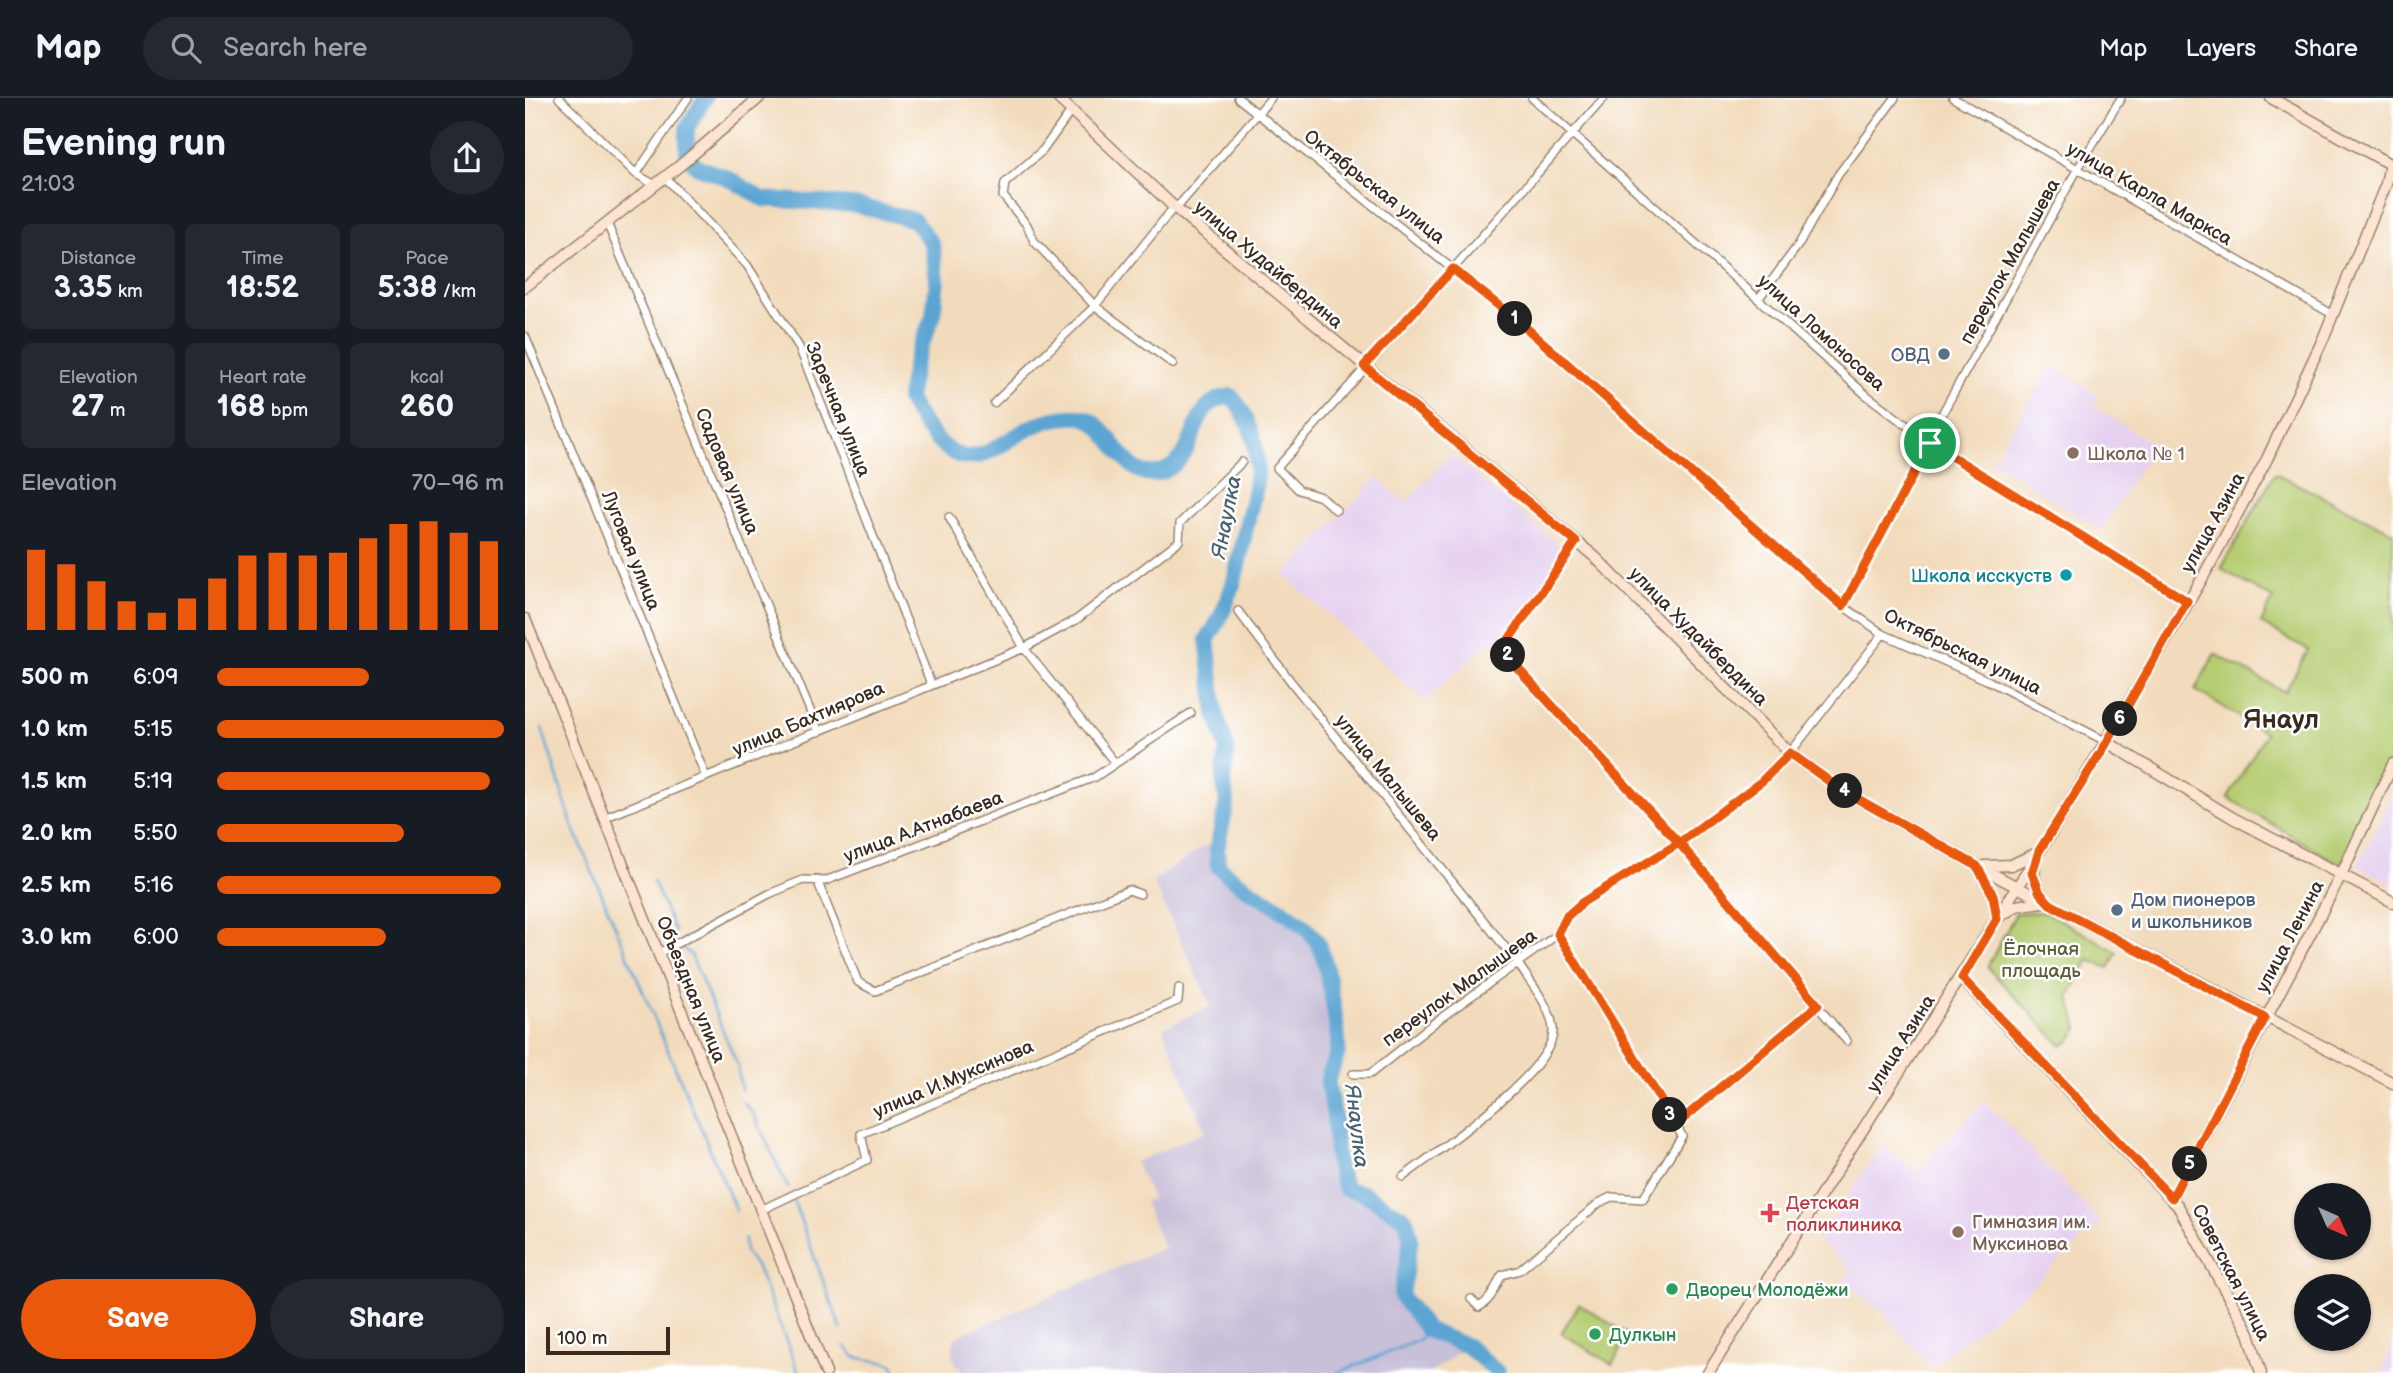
<!DOCTYPE html>
<meta charset="utf-8">
<style>
:root{--surface:#171b24;--page:#242831;--text:#f1f3f6;--muted:#9ea1a6;--line:#363941;--accent:#ea580c}
body{margin:0;font-family:"Balsamiq Sans",sans-serif;background:var(--page);color:var(--text);height:100vh;display:flex;flex-direction:column;font-size:26px;white-space:nowrap}
*{box-sizing:border-box;margin:0}
p{font-size:23px;color:var(--muted)}
.icon{flex:none;width:38px;height:38px;fill:none;stroke:currentColor;stroke-width:2;stroke-linecap:round;stroke-linejoin:round}
.map{position:relative;flex:1;overflow:hidden}
.sheet{display:flex;flex-direction:column;background:var(--surface);width:525px}
.sheet>*{flex:none}
.needle{width:46px;rotate:135deg}
.controls{position:absolute;left:1769px;top:1085px;display:grid;gap:14px}
.controls a{display:grid;place-items:center;width:77px;height:77px;border-radius:50%;background:var(--surface);box-shadow:0 2px 5px #0004;font-size:35px}
.scale{position:absolute;left:21px;bottom:18px;width:124px;box-sizing:border-box;padding-left:7px;border:4px solid #3b2a1e;border-top:0;font-size:19px;line-height:24px;white-space:nowrap;color:#3b2a1e;-webkit-text-stroke:5px #fff;paint-order:stroke}
.pin{position:absolute;display:grid;place-items:center;width:60px;height:60px;color:#fff;margin:-30px;border:4px solid #fff;border-radius:50%;box-shadow:0 2px 7px #0007}
.km{position:absolute;width:35px;height:35px;margin:-18px;border-radius:50%;background:#222;color:#fff;font-size:19px;line-height:35px;text-align:center}
.round{display:grid;place-items:center;flex:none;width:74px;height:74px;border-radius:37px;background:var(--page)}
.headline{display:flex;align-items:center;justify-content:space-between;height:119px;padding:0 21px}
h1{font-size:38px;font-weight:700;line-height:52px}
.figures{display:grid;grid-template-columns:repeat(3,1fr);gap:10px;height:119px;padding:7px 21px}
.figures div{display:grid;align-content:center;border-radius:10px;background:var(--page);text-align:center}
.figures b{font-size:30px;font-weight:700}
.figures small{font-size:19px;font-weight:400}
.figures p{font-size:19px}
.chart{height:196px;padding:14px 21px}
.chart p{display:flex;justify-content:space-between}
.chart svg{width:100%;height:126px;margin-top:7px;stroke:var(--accent);stroke-width:6}
.button{display:flex;gap:14px;margin-top:auto;padding:14px 21px}
.button a{flex:1;height:80px;border-radius:42px;background:var(--accent);color:#fff;font-size:28px;font-weight:700;line-height:80px;text-align:center}
.button a+a{background:var(--page);color:var(--text)}
ul{padding:0 21px;list-style:none;font-size:23px}
li{display:grid;grid-template-columns:112px 84px 1fr;align-items:center;height:52px}
li i{height:18px;border-radius:9px;background:var(--accent)}
header{display:flex;align-items:center;gap:42px;box-sizing:border-box;height:98px;padding:0 35px;background:var(--surface);border-bottom:2px solid var(--line)}
header strong{font-size:33px}
nav{display:flex;gap:38px;margin-inline-start:auto;font-size:24px}
.search{width:490px;height:63px;background:var(--page);display:flex;align-items:center;gap:18px;box-sizing:border-box;padding:0 24px;border-radius:38px;color:var(--muted);font-size:26px}
main{display:flex;flex:1;min-height:0}
.map>svg:first-child{display:block}
.built{fill:#e6d2f0}
.industrial{fill:#c8bfd8}
.green{fill:#b5cc71;stroke:#787b48;stroke-width:2}
.lines{fill:none;stroke-linecap:round;stroke-linejoin:round}
.stream{stroke:#5ca5d3;stroke-width:2.5}
.river{stroke:#5ca5d3;stroke-width:16}
.street-casing{stroke:#96826d;stroke-width:10}
.secondary-casing{stroke:#96826d;stroke-width:13}
.street{stroke:#fff;stroke-width:7}
.secondary{stroke:#fde4d0;stroke-width:10}
.route-casing{stroke:#fff;stroke-width:14}
.route{stroke:#ea580c;stroke-width:9}
.service-dot{fill:#5c6f8a;stroke:#fff;stroke-width:2.5}
.education-dot{fill:#8d6e63;stroke:#fff;stroke-width:2.5}
.culture-dot{fill:#0f9aa8;stroke:#fff;stroke-width:2.5}
.health-dot{fill:#e0444e;stroke:#fff;stroke-width:2.5}
.leisure-dot{fill:#2e9e5b;stroke:#fff;stroke-width:2.5}
.labels{text-anchor:middle;stroke-width:5;stroke-linejoin:round;paint-order:stroke}
.street-label{font-size:19px;fill:#3b2a1e;stroke:#fff}
.service-label{font-size:19px;fill:#4e5e75;stroke:#fff;text-anchor:end}
.education-label{font-size:19px;fill:#785e54;stroke:#fff;text-anchor:start}
.culture-label{font-size:19px;fill:#0d838f;stroke:#fff;text-anchor:end}
.park-label{font-size:19px;fill:#605b37;stroke:#fff}
.health-label{font-size:19px;fill:#be3a42;stroke:#fff;text-anchor:start}
.leisure-label{font-size:19px;fill:#27864d;stroke:#fff;text-anchor:start}
.water-label{font-size:21px;font-style:italic;fill:#4a616f;stroke:#fff}
.district-label{font-size:26px;font-weight:bold;fill:#3b2a1e;stroke:#fff}
</style>
<header>
<strong>Map</strong>
<div class="search"><svg class="icon" aria-label="search" viewBox="0 0 24 24"><circle cx="10" cy="10" r="6"/><path d="M15 15l6 6"/></svg>Search here</div>
<nav><a>Map</a><a>Layers</a><a>Share</a></nav>
</header>
<main>
<section class="sheet">
<div class="headline"><div><h1>Evening run</h1><p>21:03</p></div><a class="round"><svg class="icon" aria-label="share" viewBox="0 0 24 24"><path d="M12 15V3M7 8l5-5 5 5M5 13v7h14v-7"/></svg></a></div>
<div class="figures">
<div><p>Distance</p><b>3.35<small> km</small></b></div>
<div><p>Time</p><b>18:52</b></div>
<div><p>Pace</p><b>5:38<small> /km</small></b></div>
</div>
<div class="figures">
<div><p>Elevation</p><b>27<small> m</small></b></div>
<div><p>Heart rate</p><b>168<small> bpm</small></b></div>
<div><p>kcal</p><b>260</b></div>
</div>
<div class="chart"><p><span>Elevation</span>70–96 m</p>
<svg viewBox="0 0 160 44" preserveAspectRatio="none"><path d="M5 44V16M15 44V21M25 44V27M35 44V34M45 44V38M55 44V33M65 44V26M75 44V18M85 44V17M95 44V18M105 44V17M115 44V12M125 44V7M135 44V6M145 44V10M155 44V13"/></svg>
</div>
<ul>
<li><b>500 m</b>6:09<i style="width:53%"></i></li>
<li><b>1.0 km</b>5:15<i style="width:100%"></i></li>
<li><b>1.5 km</b>5:19<i style="width:95%"></i></li>
<li><b>2.0 km</b>5:50<i style="width:65%"></i></li>
<li><b>2.5 km</b>5:16<i style="width:99%"></i></li>
<li><b>3.0 km</b>6:00<i style="width:59%"></i></li>
</ul>
<div class="button"><a>Save</a><a>Share</a></div>
</section>
<div class="map">
<svg width="1868" height="1275" viewBox="0 0 1868 1275">
<rect width="100%" height="100%" fill="#fff"/>
<filter id="ink" filterUnits="userSpaceOnUse"><feTurbulence type="fractalNoise" baseFrequency=".0143" numOctaves="2"/><feDisplacementMap in="SourceGraphic" scale="14" xChannelSelector="R" yChannelSelector="G"/><feConvolveMatrix kernelMatrix="1 2 1 2 8 2 1 2 1" color-interpolation-filters="sRGB"/></filter>
<filter id="wash" filterUnits="userSpaceOnUse"><feTurbulence type="fractalNoise" baseFrequency=".00686" numOctaves="4" result="noise"/><feDisplacementMap in="SourceGraphic" scale="28" xChannelSelector="R" yChannelSelector="G"/><feGaussianBlur stdDeviation="1.57" result="paint"/><feColorMatrix in="noise" values="0 0 0 0 0 0 0 0 0 0 0 0 0 0 0 0 0 1.4 0 .05"/><feComposite in="paint" operator="in"/></filter>
<g filter="url(#wash)">
<rect width="100%" height="100%" fill="#f2dbbc"/>
<!-- built -->
<path class="built" d="M1527 268 1574 298 1568 308 1630 347 1576 432 1467 363Z
M925 356 1044 456 978 542 968 541 900 603 759 477 853 379 881 406Z
M1868 696V786L1832 768Z
M1459 1003 1576 1124 1502 1193 1406 1269 1362 1219 1319 1182 1327 1172 1294 1143 1356 1047 1393 1073Z
M1868 1242V1275H1857Z"/>
<!-- industrial -->
<path class="industrial" d="M684 745 692 751 693 768 706 780 754 810 792 842 804 881 813 954 803 984 809 1019 808 1053 812 1070 821 1091 838 1095 881 1121 886 1141 876 1198 902 1232 942 1248 905 1275H440L431 1267 427 1256 430 1239 639 1150 619 1104 627 1100 610 1064 680 1034 638 930 686 908 628 783Z"/>
<!-- green -->
<path class="green" d="M1750 375 1868 434V653L1816 767 1703 700 1741 635 1670 592 1690 556 1760 594 1783 552 1736 525 1748 501 1696 471Z
M1521 814 1592 854 1584 870 1564 862 1544 898 1553 930 1546 942 1537 948 1462 869 1491 815Z
M1054 1206 1104 1237 1087 1266 1036 1235Z"/>
<g class="lines">
<!-- stream -->
<path class="stream" d="M17 630 47 726 211 1113
M128 783 150 834
M157 849 166 857 212 966 216 991
M218 1004 229 1017 263 1090
M269 1104 316 1231
M219 1141 220 1154 233 1172 274 1275
M320 1248 330 1259 367 1266 372 1275
M812 1275 894 1242 902 1232"/>
<!-- river -->
<path class="river" d="M180 0 162 30V59L173 69 203 80 238 101 331 107 389 122 407 146 412 181 408 218 390 263 383 301C453 423 471 314 555 319 587 321 598 390 639 373 678 356 660 304 706 298 723 316 731 342 732 367 733 384 727 404 723 420 714 464 708 504 682 542L691 615 702 651 698 681 702 704 692 751 693 768C721 796 767 809 791 842 801 854 814 934 813 951 813 961 805 971 803 981 802 992 808 1007 809 1018 813 1051 806 1057 821 1091L838 1095 881 1121 886 1141 876 1198 902 1232 942 1248 973 1275"/>
</g>
</g>
<g filter="url(#ink)">
<g class="lines">
<defs>
<path id="street" d="M34 0 111 76
M713 0 999 228 1318 508 1358 536 1464 583 1582 644
M1007 0 1340 296 1405 345 1662 503
M1428 0 1807 216
M546 13 518 52 480 85 478 98 502 127 509 143 570 208 648 266
M140 79 222 167 274 249 406 586
M130 87 111 76 163 0
M82 125 294 634
M1234 200 1274 146 1313 77 1370 0
M0 238 181 679
M469 305 570 208 649 109 655 106 746 0
M1402 343 1552 72 1596 0
M811 412 796 399 774 392 752 370 1079 0
M424 419 499 550 590 665
M1050 444 980 547 985 563 1154 745 1322 943
M1318 508 1405 345
M713 513 767 585 992 864C1004 883 1026 908 1028 931 1032 972 910 1054 878 1079
M79 720 499 550 551 522 654 443 655 425 717 364
M292 782 333 884 350 893 604 792 615 796
M1033 836 1151 1027
M134 855 244 796 278 782 300 783 570 679 666 615
M828 976H845L913 922 1033 836 1042 818 1058 804 1154 745 1237 683 1265 655 1358 536
M238 1111 342 1062 336 1036 653 903 654 890
M946 1201 954 1209C967 1202 970 1189 977 1177L995 1172 1074 1105 1086 1099 1118 1101 1157 1038 1151 1027 1293 907"/>
<path id="secondary" d="M533 0 649 109 1070 459 1265 655 1315 691 1452 768 1868 985
M1746 0 1868 68
M0 189 158 65 234 0
M0 521 301 1275
M1582 644 1708 720 1868 804
M1511 762C1507 778 1510 789 1521 802
M1452 768 1468 797 1472 820
M1459 768 1486 767 1510 756
M1474 819 1491 808 1517 804
M1436 880 1653 1108 1724 1235 1736 1275
M1647 1100 1816 777 1868 666
M1183 1275 1527 734 1677 481 1742 361 1798 241 1861 86 1865 66"/>
</defs>
<!-- street casing -->
<use href="#street" class="street-casing"/>
<!-- secondary casing -->
<use href="#secondary" class="secondary-casing"/>
<!-- street -->
<use href="#street" class="street"/>
<!-- secondary -->
<use href="#secondary" class="secondary"/>
</g>
</g>
<g class="lines" filter="url(#ink)">
<defs>
<path id="route" d="M1405 345 1318 508 999 228 928 171 839 268 1051 444 980 547 985 562 1154 745 1058 804 1042 818 1033 836 1151 1027 1293 907 1154 745 1237 683 1265 655 1315 691 1452 768 1468 797 1472 821 1437 880 1647 1100 1740 920 1525 806 1515 795 1507 775 1514 753 1577 653 1662 503 1405 345"/>
</defs>
<!-- route casing -->
<use href="#route" class="route-casing"/>
<!-- route -->
<use href="#route" class="route"/>
</g>
<!-- markers -->
<g class="service-dot">
<circle cx="1419" cy="256" r="7"/>
<circle cx="1592" cy="812" r="7"/>
</g>
<g class="education-dot">
<circle cx="1548" cy="355" r="7"/>
<circle cx="1433" cy="1134" r="7"/>
</g>
<circle class="culture-dot" cx="1541" cy="477" r="7"/>
<path class="health-dot" d="M1241.5 1104.5h7v7h7v7h-7v7h-7v-7h-7v-7h7z"/>
<g class="leisure-dot">
<circle cx="1147" cy="1191" r="7"/>
<circle cx="1070" cy="1236" r="7"/>
</g>
<g class="labels">
<!-- street labels -->
<g class="street-label">
<text transform="translate(850 88) rotate(38)" y="7">Октябрьская улица</text>
<text transform="translate(1625 95) rotate(30)" y="7">улица Карла Маркса</text>
<text transform="translate(1484 163) rotate(-61)" y="7">переулок Малышева</text>
<text transform="translate(744 166) rotate(40)" y="7">улица Худайбердина</text>
<text transform="translate(1297 234) rotate(42)" y="7">улица Ломоносова</text>
<text transform="translate(314 311) rotate(68)" y="7">Заречная улица</text>
<text transform="translate(203 373) rotate(67)" y="7">Садовая улица</text>
<text transform="translate(1687 424) rotate(-61)" y="7">улица Азина</text>
<text transform="translate(107 452) rotate(68)" y="7">Луговая улица</text>
<text transform="translate(1174 538) rotate(45)" y="7">улица Худайбердина</text>
<text transform="translate(1438 553) rotate(26)" y="7">Октябрьская улица</text>
<text transform="translate(283 620) rotate(-23)" y="7">улица Бахтиярова</text>
<text transform="translate(864 679) rotate(51)" y="7">улица Малышева</text>
<text transform="translate(398 728) rotate(-21)" y="7">улица А.Атнабаева</text>
<text transform="translate(1764 838) rotate(-62)" y="7">улица Ленина</text>
<text transform="translate(934 889) rotate(-36)" y="7">переулок Малышева</text>
<text transform="translate(167 891) rotate(68)" y="7">Объездная улица</text>
<text transform="translate(1375 945) rotate(-58)" y="7">улица Азина</text>
<text transform="translate(428 980) rotate(-23)" y="7">улица И.Муксинова</text>
<text transform="translate(1707 1174) rotate(63)" y="7">Советская улица</text>
</g>
<!-- service labels -->
<g class="service-label">
<text x="1405" y="263">ОВД</text>
<text x="1606" y="808" text-anchor="start">Дом пионеров<tspan x="1606" dy="22">и школьников</tspan></text>
</g>
<!-- education labels -->
<g class="education-label">
<text x="1562" y="362">Школа № 1</text>
<text x="1447" y="1130">Гимназия им.<tspan x="1447" dy="22">Муксинова</tspan></text>
</g>
<!-- culture labels -->
<g class="culture-label">
<text x="1527" y="484">Школа исскуств</text>
</g>
<!-- park labels -->
<g class="park-label">
<text x="1516" y="857">Ёлочная<tspan x="1516" dy="22">площадь</tspan></text>
</g>
<!-- health labels -->
<g class="health-label">
<text x="1261" y="1111">Детская<tspan x="1261" dy="22">поликлиника</tspan></text>
</g>
<!-- leisure labels -->
<g class="leisure-label">
<text x="1161" y="1198">Дворец Молодёжи</text>
<text x="1084" y="1243">Дулкын</text>
</g>
<!-- water labels -->
<g class="water-label">
<text transform="translate(701 419) rotate(-79)" y="7">Янаулка</text>
<text transform="translate(832 1028) rotate(83)" y="7">Янаулка</text>
</g>
<!-- district labels -->
<g class="district-label">
<text x="1756" y="630">Янаул</text>
</g>
</g>
</svg>
<div class="controls">
<a><svg class="needle" viewBox="-14 -14 28 28"><path d="M0-13l5 13h-10z" fill="#e53935"/><path d="M0 13l5-13h-10z" fill="#9ea1a6"/></svg></a>
<a><svg class="icon" aria-label="layers" viewBox="0 0 24 24"><path d="M12 4l9 5-9 5-9-5zM3 14l9 5 9-5"/></svg></a>
</div>
<div class="scale">100 m</div>
<div class="pin" style="left:1405px;top:345px;background:#1e9e55"><svg class="icon" aria-label="arrive" viewBox="0 0 24 24"><path d="M6 21V4h12l-3 4 3 4H6"/></svg></div>
<b class="km" style="left:990px;top:221px">1</b>
<b class="km" style="left:983px;top:557px">2</b>
<b class="km" style="left:1145px;top:1017px">3</b>
<b class="km" style="left:1320px;top:693px">4</b>
<b class="km" style="left:1665px;top:1066px">5</b>
<b class="km" style="left:1595px;top:621px">6</b>
</div>
</main>
